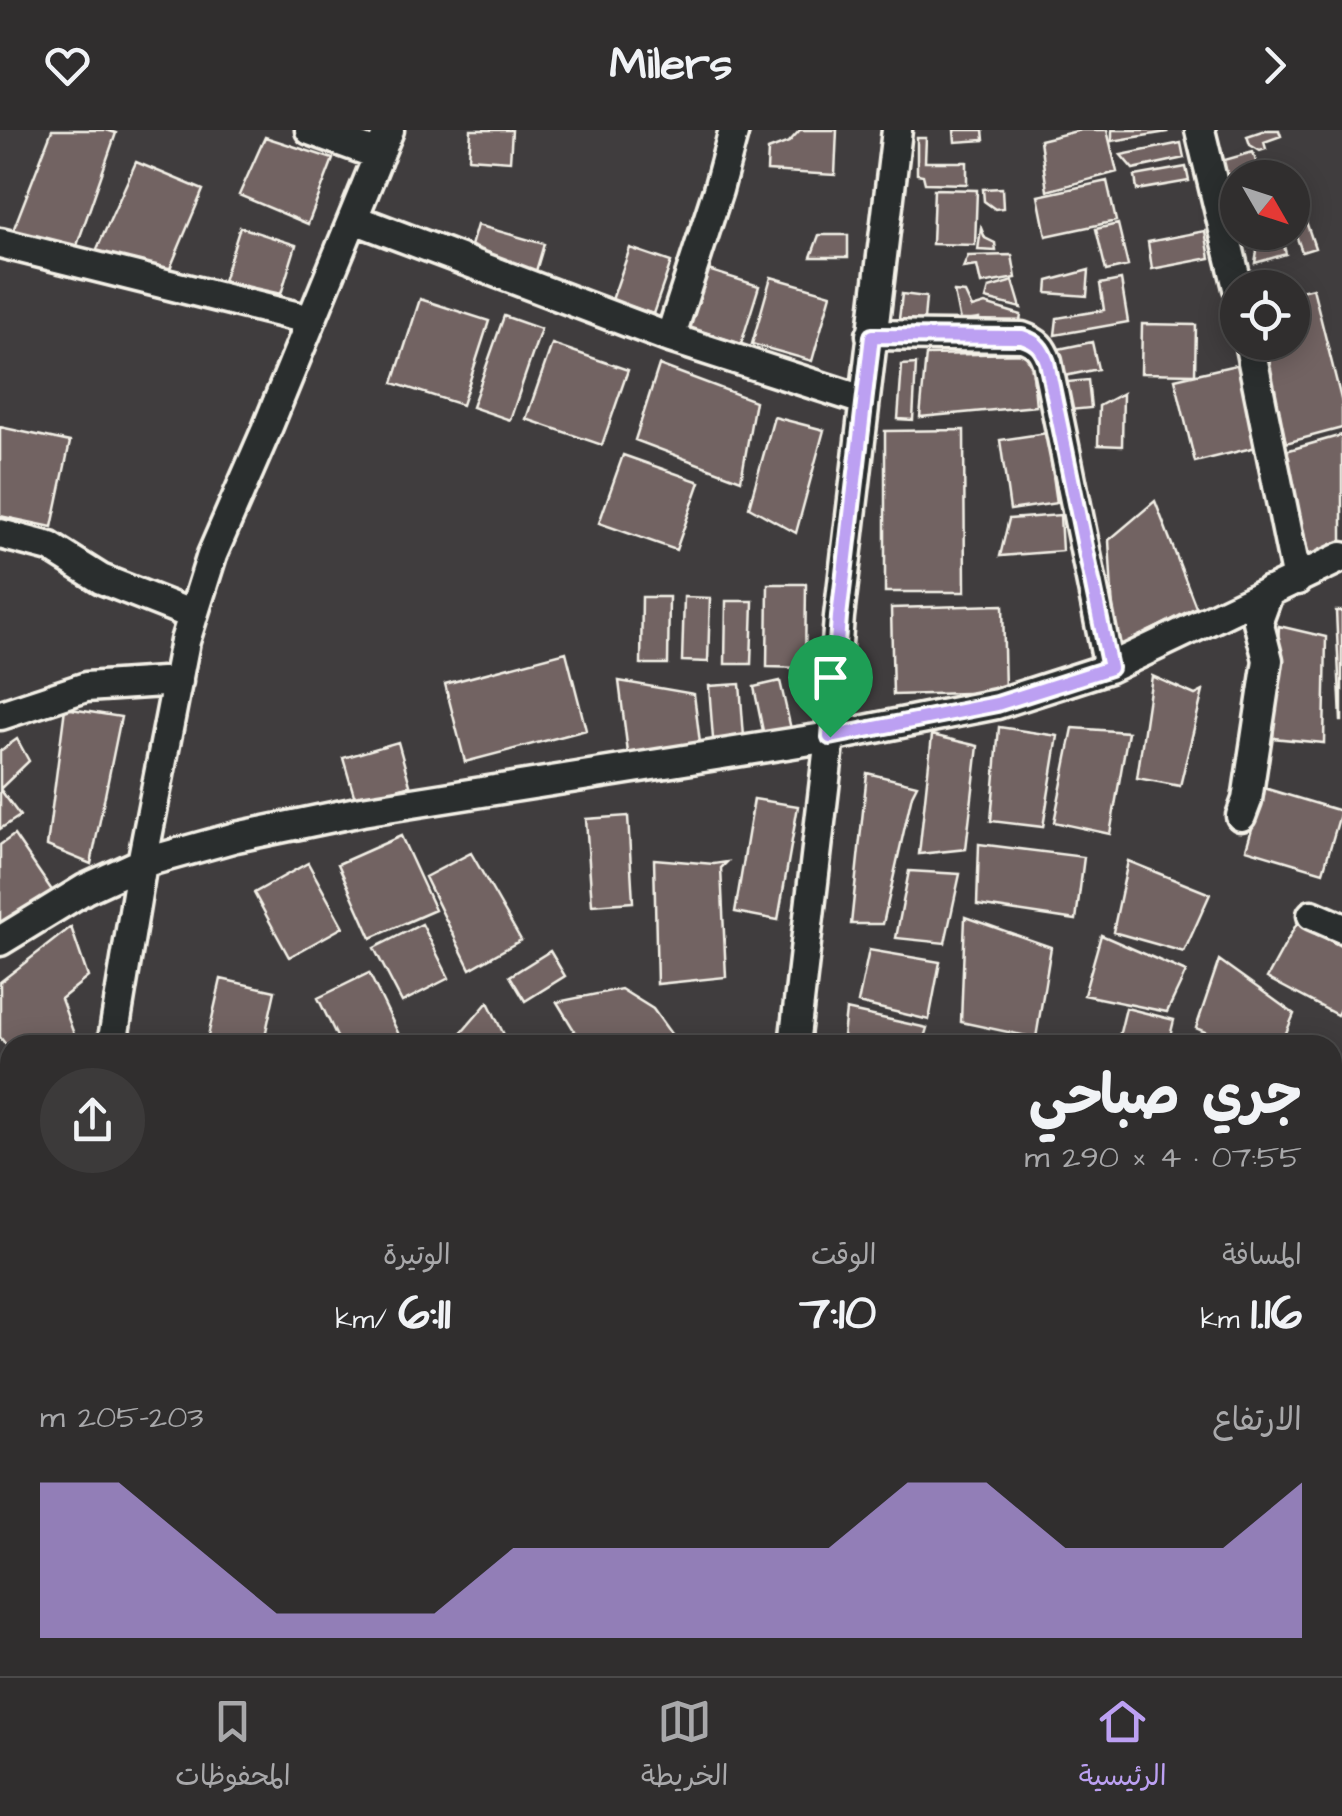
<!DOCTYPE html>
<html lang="ar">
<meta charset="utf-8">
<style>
:root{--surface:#302e2e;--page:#3c3a3a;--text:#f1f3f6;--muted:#a8a8aa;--line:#4b4a4a;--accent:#bca0f2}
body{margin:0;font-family:"Architects Daughter","Playpen Sans Arabic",sans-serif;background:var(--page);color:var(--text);direction:rtl;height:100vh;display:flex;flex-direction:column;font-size:38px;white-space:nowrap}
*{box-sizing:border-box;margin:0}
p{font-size:32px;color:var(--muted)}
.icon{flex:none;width:55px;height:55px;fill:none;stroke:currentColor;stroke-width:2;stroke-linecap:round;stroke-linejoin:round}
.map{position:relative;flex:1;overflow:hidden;direction:ltr}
.details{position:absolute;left:0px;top:905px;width:1342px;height:642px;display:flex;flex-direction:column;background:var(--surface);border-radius:30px 30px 0 0;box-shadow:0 5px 25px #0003,0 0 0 2px var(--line);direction:rtl}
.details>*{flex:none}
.needle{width:65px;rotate:129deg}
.tools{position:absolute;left:1220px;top:30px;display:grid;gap:20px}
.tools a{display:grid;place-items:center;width:90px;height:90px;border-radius:50%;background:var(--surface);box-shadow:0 5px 25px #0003,0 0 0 2px var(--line);font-size:50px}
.pin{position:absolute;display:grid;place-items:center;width:85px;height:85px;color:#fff;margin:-102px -42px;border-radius:50% 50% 50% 0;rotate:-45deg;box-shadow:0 0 10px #0007}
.pin .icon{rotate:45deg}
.round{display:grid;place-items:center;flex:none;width:105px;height:105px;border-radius:52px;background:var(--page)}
.head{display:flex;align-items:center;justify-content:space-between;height:170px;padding:0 40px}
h1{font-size:55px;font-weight:700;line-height:75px}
.metrics{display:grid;grid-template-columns:repeat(3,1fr);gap:15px;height:170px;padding:10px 40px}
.metrics div{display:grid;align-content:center}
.metrics b{font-size:50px;font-weight:700}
.metrics small{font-size:28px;font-weight:400}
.metrics p{font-size:28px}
.chart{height:280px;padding:20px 40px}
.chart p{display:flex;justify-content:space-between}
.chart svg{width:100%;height:180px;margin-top:10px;fill:var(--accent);opacity:.7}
header{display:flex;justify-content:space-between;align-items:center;height:130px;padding:0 40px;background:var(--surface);font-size:45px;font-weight:700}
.dock{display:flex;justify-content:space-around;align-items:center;height:140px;border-top:2px solid var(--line);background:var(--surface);font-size:28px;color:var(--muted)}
.dock a{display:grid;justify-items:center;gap:5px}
.dock .active{color:var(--accent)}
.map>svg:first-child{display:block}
.building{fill:#726362;stroke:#f4f1e8;stroke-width:2.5}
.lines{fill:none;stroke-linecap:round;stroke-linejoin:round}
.street-casing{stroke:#f4f1e8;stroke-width:35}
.street{stroke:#2a2d2e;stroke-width:28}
.route-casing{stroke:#fff;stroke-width:20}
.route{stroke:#bca0f2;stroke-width:12}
</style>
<header><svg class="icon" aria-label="forward" viewBox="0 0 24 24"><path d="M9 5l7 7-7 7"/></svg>Milers<svg class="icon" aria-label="heart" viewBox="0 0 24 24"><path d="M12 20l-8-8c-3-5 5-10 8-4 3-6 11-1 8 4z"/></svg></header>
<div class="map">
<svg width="1342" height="1546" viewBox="0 0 1342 1546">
<rect width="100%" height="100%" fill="#403d3e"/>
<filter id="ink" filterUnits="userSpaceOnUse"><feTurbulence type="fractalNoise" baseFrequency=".01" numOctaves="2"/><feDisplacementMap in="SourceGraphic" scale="20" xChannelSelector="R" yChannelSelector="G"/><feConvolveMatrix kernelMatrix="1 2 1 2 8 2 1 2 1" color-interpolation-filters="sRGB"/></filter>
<g filter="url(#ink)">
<!-- building -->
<path class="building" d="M52 0H106L116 3 73 127 9 111Z
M471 0H512L510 31 469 28Z
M800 0H837L835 45 767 41 768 20 789 12Z
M954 0H983L984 10 955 12Z
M1081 0H1107L1117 42 1047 61 1040 10Z
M1112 0H1166L1167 2 1112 11Z
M1265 0H1279L1281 6 1264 12 1266 19 1260 21 1250 15 1247 6Z
M265 7 333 29 308 94 239 65Z
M917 8H926L925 32H967V54L925 53 923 45 917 44Z
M1181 13 1184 28 1133 39 1121 25Z
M1253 22 1261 48H1238V66L1225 73 1214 33Z
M136 32 203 60 166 148 93 128Z
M1186 37 1189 51 1137 60 1135 46Z
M1107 51 1116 91 1046 106 1038 66Z
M1294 56 1315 118 1302 122 1292 94Z
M1002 58 1003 78 995 79 984 71 983 59Z
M934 59 977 60 975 115 932 114Z
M1118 94 1128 136 1106 141 1096 99Z
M477 95 544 114 536 141 469 123Z
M240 97 296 115 281 164 223 151Z
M981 98 985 108 995 113 996 121 978 120Z
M1205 101 1210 128 1152 139 1148 112Z
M819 105H848V127H811Z
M1282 108 1286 124 1255 133 1258 115Z
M630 118 671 132 653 184 612 170Z
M1012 125 1016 148 981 154 977 136 963 138 968 126Z
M705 139 759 156 741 214 687 197Z
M1089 140 1087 166 1047 163 1048 151Z
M771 147 831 164 812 231 752 214Z
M1121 150 1128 192 1055 205 1057 188 1104 180 1100 154Z
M1013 151 1021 178 986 169 989 158Z
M1313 158 1342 273V298L1286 313 1260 212H1292V163Z
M954 162 965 163 972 178 985 174 1021 185 1019 198 979 202V189L960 192Z
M902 164 926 167 923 201 898 198Z
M420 169 489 191 462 275 393 253Z
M504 186 541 199 510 290 472 277Z
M1142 194 1196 195 1195 244 1141 243Z
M1092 212 1098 239 1060 247 1054 220Z
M552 214 628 240 602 315 526 289Z
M1031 223 1036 276 920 287 926 225Z
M916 234 913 290 898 289 902 235Z
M1240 234 1260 316 1195 332 1175 249Z
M659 235 755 271 741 350 635 310Z
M1088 250 1091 278 1070 280 1067 252Z
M1123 263 1122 316 1098 315 1099 276Z
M774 287 824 300 796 403 749 377Z
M0 297 70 312 52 397 0 386Z
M964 300 965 462H885V301Z
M1047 303 1057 373 1010 380 1000 310Z
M1342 305V416L1310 432 1286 321Z
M623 325 700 352 676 420 599 393Z
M1155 371 1196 477 1115 519 1109 410Z
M1060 385 1062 421 1000 426 1009 389Z
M768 454H806L805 538 767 537Z
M642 467H669L668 534H641Z
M684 467 710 468 708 532 682 531Z
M726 471H753L751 534H725Z
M1003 475 1005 562 893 565 891 478Z
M1336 481H1342V591H1341Z
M1279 496 1326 507 1324 613 1273 608Z
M566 522 586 600 465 632 445 554Z
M1152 546 1195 565 1203 561 1180 656 1137 648Z
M619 551 694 564 700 613 628 623Z
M780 551 791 599 764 606 754 557Z
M740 554 744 607 713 609 709 556Z
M65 578 121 587 91 734 47 716Z
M999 597 1058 606 1043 697 991 691Z
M1073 598 1128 602 1110 704 1054 692Z
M932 605 978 616 966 719 919 724Z
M17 609 29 631 0 659V621Z
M398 612 410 655 356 672 343 628Z
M867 643 917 655 912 665 883 794H851Z
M1264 658 1341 681 1323 742 1246 719Z
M0 659 20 686 0 699Z
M754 669 798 676 778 790 735 782Z
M628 686 633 772 592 775 586 689Z
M14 705 53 762 0 798V715Z
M401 706 435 780 371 808 338 734Z
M979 714 1084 727 1076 790 977 775Z
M471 723 521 810 470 839 425 747Z
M654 729 714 734 727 732 721 738 726 847 657 854Z
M1128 731 1210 764 1184 822 1113 802Z
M308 733 343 797 289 827 254 763Z
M909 741 960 744 945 813 896 808Z
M965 787 1051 817 1036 908 961 892Z
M1297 793 1342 817V875L1337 885 1267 848Z
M422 794 449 848 402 872 374 818Z
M71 797 88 847 61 869 78 915H10V920L0 907V852Z
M1101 805 1186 842 1167 882 1084 865Z
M869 820 940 832 929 890 858 873Z
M550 821 565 846 525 871 510 846Z
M1219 830 1294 884 1281 915H1234L1196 898Z
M369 843 404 915H341L318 868Z
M221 849 275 861 263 915H206Z
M621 859 653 879 679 915H583L557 872Z
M488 872 509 915H451Z
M1126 878 1174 890 1168 915H1117Z
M846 880 927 898 922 915H842Z
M2 1074 10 1077V1110L0 1105Z
M1332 1121 1342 1122V1213L1332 1210Z
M0 1175 10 1185V1236L2 1260 0 1259Z
M1332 1228 1342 1231V1292L1332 1289Z
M1332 1322 1342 1325V1420L1332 1417Z
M223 1538H271L273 1546H223Z
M413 1538H485L482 1546H411Z
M504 1538H577L575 1546H501Z
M616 1538H694L691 1546H615Z
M964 1538H1034L1031 1546H987Z
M1053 1538H1126L1122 1546H1049Z
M1247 1538H1303L1300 1546H1272Z"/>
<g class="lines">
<defs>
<path id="street" d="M310 0 379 25
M1200 0 1238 158
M354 89 670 208 863 270
M0 113 311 190
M871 205 1022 207C1037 212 1042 218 1047 232L1109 538
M670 208 718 60 734 0
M1249 212 1297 450
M0 404 50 417 101 449 193 485
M1 585 86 557 178 551
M1241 686 1247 670 1268 530 1258 491 1269 461
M1312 785 1342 798
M0 811 85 759 142 733 236 707 362 681 830 607 997 574 1109 538 1342 427
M112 915 142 733 185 511 212 425 266 301 389 0
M794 915 830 607 839 487 897 0
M1332 1074 1342 1055
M1332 1428 1342 1431
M920 1538 940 1546
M9 1546 10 1538
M718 1546 719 1538
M1144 1546 1148 1538"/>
</defs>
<!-- street casing -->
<use href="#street" class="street-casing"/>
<!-- street -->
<use href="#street" class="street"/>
</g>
</g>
<g class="lines" filter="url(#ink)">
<defs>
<path id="route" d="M872 206 1022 207C1037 212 1042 218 1047 232L1110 538 997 574 830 607 839 487Z"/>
</defs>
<!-- route casing -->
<use href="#route" class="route-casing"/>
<!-- route -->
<use href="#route" class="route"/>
</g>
</svg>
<div class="tools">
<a><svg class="needle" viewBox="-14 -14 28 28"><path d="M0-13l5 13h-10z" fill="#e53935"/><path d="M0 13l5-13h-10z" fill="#a8a8aa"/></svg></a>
<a><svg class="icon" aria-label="locate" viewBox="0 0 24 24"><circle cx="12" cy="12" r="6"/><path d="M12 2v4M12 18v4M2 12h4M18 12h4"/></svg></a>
</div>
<div class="pin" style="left:830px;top:607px;background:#1e9e55"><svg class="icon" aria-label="arrive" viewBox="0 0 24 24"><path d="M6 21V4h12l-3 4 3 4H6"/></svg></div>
<section class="details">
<div class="head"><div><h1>جري صباحي</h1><p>07:55 · 4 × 290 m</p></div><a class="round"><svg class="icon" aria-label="share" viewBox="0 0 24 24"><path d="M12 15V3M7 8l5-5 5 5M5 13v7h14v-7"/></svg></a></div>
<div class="metrics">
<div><p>المسافة</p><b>1.16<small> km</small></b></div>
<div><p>الوقت</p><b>7:10</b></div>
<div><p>الوتيرة</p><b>6:11<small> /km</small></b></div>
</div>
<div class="chart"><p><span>الارتفاع</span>203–205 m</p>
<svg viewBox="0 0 160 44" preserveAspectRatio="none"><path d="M0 44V6L10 6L20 22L30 38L40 38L50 38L60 22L70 22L80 22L90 22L100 22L110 6L120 6L130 22L140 22L150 22L160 6V44z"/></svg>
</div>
</section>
</div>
<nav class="dock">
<a class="active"><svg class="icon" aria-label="home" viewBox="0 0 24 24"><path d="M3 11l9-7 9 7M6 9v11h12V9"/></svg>الرئيسية</a>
<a><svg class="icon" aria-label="map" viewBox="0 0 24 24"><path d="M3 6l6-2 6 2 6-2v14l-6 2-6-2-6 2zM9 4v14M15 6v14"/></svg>الخريطة</a>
<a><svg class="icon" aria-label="saved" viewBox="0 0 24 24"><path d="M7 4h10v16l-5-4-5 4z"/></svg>المحفوظات</a>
</nav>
